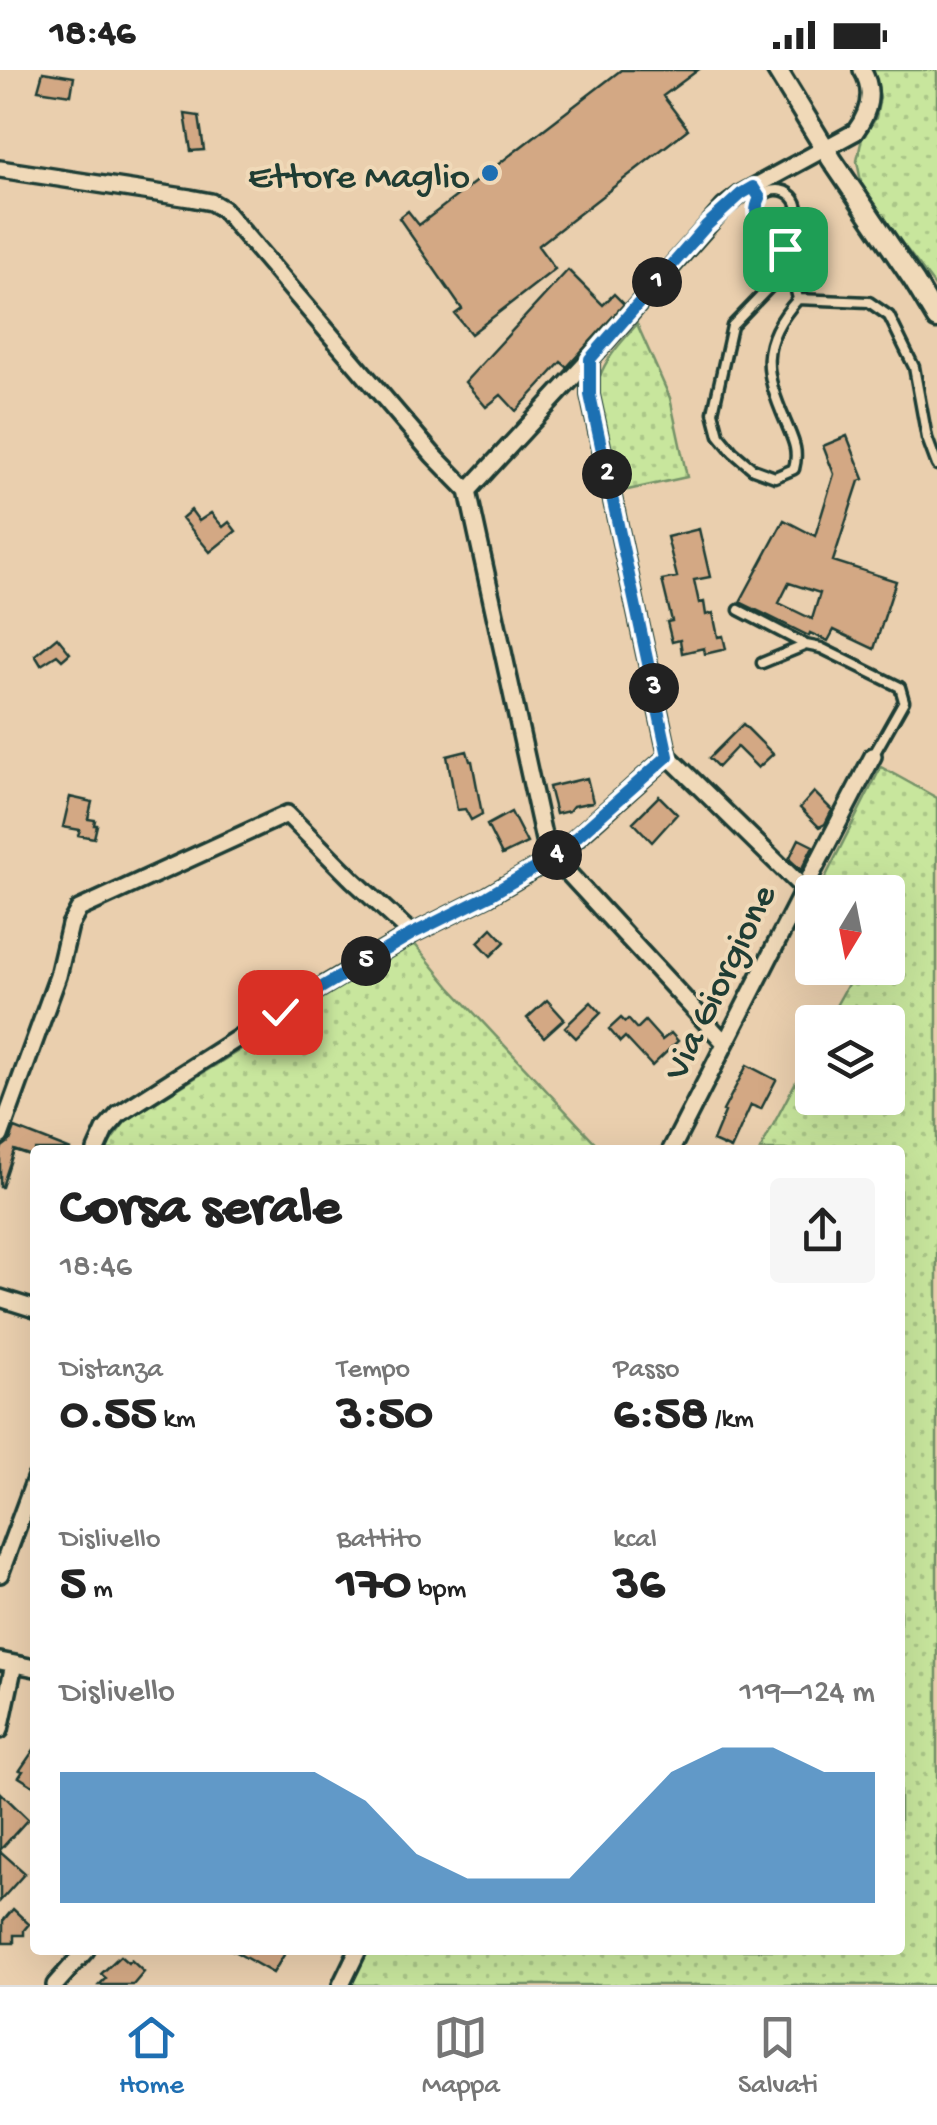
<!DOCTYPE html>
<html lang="it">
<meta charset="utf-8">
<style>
:root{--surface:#fff;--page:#f6f6f6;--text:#222;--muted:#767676;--line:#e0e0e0;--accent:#1f6fb2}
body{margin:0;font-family:"Gochi Hand",sans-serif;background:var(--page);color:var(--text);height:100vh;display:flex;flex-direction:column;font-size:38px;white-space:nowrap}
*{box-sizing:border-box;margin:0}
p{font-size:32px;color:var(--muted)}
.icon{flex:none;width:55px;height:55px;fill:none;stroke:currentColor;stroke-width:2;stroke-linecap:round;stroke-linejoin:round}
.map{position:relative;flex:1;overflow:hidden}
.sheet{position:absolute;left:30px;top:1075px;width:875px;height:810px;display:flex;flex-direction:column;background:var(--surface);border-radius:10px;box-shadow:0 10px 40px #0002}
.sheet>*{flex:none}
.needle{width:65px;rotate:190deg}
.buttons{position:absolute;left:795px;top:805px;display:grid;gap:20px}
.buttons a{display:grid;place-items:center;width:110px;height:110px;border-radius:10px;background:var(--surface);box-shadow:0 10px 40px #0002;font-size:50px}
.pin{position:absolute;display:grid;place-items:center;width:85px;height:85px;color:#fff;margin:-42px;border-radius:20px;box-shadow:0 5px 15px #0006}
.km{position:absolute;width:50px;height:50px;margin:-25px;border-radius:50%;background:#222;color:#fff;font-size:28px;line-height:50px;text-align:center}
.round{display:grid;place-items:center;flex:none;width:105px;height:105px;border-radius:10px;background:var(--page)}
.headline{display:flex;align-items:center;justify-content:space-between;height:170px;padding:0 30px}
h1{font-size:55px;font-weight:800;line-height:75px}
.figures{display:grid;grid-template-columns:repeat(3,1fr);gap:15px;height:170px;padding:10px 30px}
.figures div{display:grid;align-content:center}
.figures b{font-size:50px;font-weight:800}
.figures small{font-size:28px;font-weight:400}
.figures p{font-size:28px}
.chart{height:280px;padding:20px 30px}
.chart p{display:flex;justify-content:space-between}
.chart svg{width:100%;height:180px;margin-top:10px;fill:var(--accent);opacity:.7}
.status{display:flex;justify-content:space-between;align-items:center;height:70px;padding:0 50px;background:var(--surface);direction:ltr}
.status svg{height:28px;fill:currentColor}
.tabs{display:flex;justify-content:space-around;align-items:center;height:140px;border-top:2px solid var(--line);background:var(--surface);font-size:28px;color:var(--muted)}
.tabs a{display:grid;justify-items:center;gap:5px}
.tabs .current{color:var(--accent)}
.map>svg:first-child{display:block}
.grass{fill:url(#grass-dots);stroke:#749268;stroke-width:2.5}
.building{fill:#d3a884;stroke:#1f3d34;stroke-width:2.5;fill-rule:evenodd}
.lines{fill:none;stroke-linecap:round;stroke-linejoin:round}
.service-casing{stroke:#1f3d34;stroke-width:15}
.minor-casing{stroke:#1f3d34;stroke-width:22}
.tertiary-casing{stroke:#1f3d34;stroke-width:25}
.service{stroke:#f0d9b8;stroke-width:8}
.minor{stroke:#f0d9b8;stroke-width:15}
.tertiary{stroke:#f0d9b8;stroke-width:18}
.route-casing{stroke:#fff;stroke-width:20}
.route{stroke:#1f6fb2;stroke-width:12}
.poi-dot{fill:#1f6fb2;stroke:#f0d9b8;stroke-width:4}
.labels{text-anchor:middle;stroke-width:8;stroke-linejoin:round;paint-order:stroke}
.poi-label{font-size:38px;fill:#1f3d34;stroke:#f0d9b8;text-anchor:end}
.street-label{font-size:38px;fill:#1f3d34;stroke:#f0d9b8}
</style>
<div class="status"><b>18:46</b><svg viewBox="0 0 49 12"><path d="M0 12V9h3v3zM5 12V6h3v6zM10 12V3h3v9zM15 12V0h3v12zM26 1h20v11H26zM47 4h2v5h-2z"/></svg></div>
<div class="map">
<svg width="937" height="1915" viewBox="0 0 937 1915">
<defs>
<pattern id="grass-dots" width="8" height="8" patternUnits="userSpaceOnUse" patternTransform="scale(2.5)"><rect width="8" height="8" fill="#c8e69d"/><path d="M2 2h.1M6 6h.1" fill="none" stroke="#abc688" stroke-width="1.8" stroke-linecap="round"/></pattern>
</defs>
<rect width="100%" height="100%" fill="#eacfae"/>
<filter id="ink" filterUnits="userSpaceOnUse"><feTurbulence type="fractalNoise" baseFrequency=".01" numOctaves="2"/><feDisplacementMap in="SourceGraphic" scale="20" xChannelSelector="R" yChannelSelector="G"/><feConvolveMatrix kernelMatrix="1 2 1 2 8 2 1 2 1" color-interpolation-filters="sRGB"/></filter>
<g filter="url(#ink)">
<!-- grass -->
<path class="grass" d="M873 0H937V219L863 122 857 91 862 68 876 48 880 27Z
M637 254 670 328 687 407 623 421C612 399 591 328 600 306 607 286 624 270 637 254Z
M881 697 937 728V1915H349L366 1880H900V1080H760L812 981V1028H888V952H827L857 898H888V822H834L821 816Z
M413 872 450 917 602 1080H104L126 1051Z"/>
<!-- building -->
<path class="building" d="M621 0H698L663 26 688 59 538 176 555 199 471 264 455 244 462 239 399 148 408 141 419 155Z
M43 2 74 7 71 25 38 20Z
M185 44 199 46 204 80 191 81Z
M568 200 603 235 614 224 624 234 567 297 561 292 516 341 501 325 486 337 465 312Z
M847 366 864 409 859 411 833 491 896 511 874 579 834 560 828 571 810 563 809 566 740 532 784 450 815 466 834 404 823 376ZM789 513 820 523 812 549 779 533Z
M191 440 199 451 211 443 223 457 229 452 236 461 210 482 182 448Z
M699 459 710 507 694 510 699 533 704 532 706 545 713 543 718 567 723 566 726 579 705 584 704 578 682 583 680 570 672 572 667 552 672 551 662 510 677 507 667 467Z
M57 567 70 583 62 590 57 585 41 595 35 585Z
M743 654 773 684 758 698 737 677 718 697 709 688Z
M467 681 470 691H472L482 744 471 750 465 739 457 740 447 686Z
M587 708 593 732 573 736 569 741 556 744 549 717Z
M814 722 832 740 825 754 819 757 800 738Z
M659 726 677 744 652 772 633 752Z
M70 727 92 732 88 749 95 750 94 755H97L94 768 78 765 80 760 63 757Z
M511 742 527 773 502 785 487 755Z
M799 769 813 776 801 800 789 789Z
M492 858 505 872 491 886 478 872Z
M547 930 564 949 544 967 527 948Z
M591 932 601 943 576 968 565 957Z
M621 948 625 952 628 949 637 959 645 951 662 970 671 963 678 971 652 996 625 967 620 972 609 959Z
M747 995 776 1010 761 1039 751 1035 731 1079 713 1071 725 1042 723 1041Z
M15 1058 71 1080H35V1087L14 1080 2 1117H0V1083L2 1077 10 1071Z
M35 1678V1717L19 1707 23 1701 20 1700Z
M0 1722 28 1749 0 1780Z
M0 1781 25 1803 0 1831Z
M13 1839 29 1854 24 1860V1865H14V1873H3V1851Z
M232 1880H287L273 1903Z
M120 1886 128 1893 131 1890 144 1902 133 1915H99L106 1908 101 1904Z"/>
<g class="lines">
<defs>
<path id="service" d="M756 141a21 21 0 1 1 42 0a21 21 0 1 1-42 0Z
M782 162 798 229
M789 197 732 256 713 342 719 365 733 382 753 399 775 407 794 399C799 380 793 370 786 353 764 302 758 273 798 229L869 232 889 246 914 297 927 368 937 395
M739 540 806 575
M762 593 806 575 821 578 900 617 904 631 873 686"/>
<path id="minor" d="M0 99 190 128 211 132 223 139 433 385 468 421
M590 289V325L668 686 804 819 671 1080
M804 819 873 686
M725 973 546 779 468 421 590 289 724 137 741 124 855 62C869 43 875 21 862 0
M0 1066 58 906 70 855 79 839 287 744 353 810 412 864
M96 1080 105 1060 119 1044 279 942 412 864 488 826 555 787 668 686
M0 1228 35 1239
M0 1504 35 1409
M0 1591 35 1598
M0 1660 14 1594
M55 1915 86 1880
M341 1915 358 1880"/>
<path id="tertiary" d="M777 0 832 90 914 211 937 249"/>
</defs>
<!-- service casing -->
<use href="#service" class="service-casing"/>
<!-- minor casing -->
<use href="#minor" class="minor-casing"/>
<!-- tertiary casing -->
<use href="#tertiary" class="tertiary-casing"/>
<!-- service -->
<use href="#service" class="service"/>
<!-- minor -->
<use href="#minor" class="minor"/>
<!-- tertiary -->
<use href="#tertiary" class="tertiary"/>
</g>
</g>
<g class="lines" filter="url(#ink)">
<defs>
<path id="route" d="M280 942 412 864 488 826 554 787 668 686 590 325V289L706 156 741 124 753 117 760 128C750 147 761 163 782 162L785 179"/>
</defs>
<!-- route casing -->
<use href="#route" class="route-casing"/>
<!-- route -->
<use href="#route" class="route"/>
</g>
<!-- markers -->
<circle class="poi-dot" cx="490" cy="103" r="10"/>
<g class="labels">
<!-- poi labels -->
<g class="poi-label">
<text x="470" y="116">Ettore Maglio</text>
</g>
<!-- street labels -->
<g class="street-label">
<text transform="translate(717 911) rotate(-64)" y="13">Via Giorgione</text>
</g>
</g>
</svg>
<div class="buttons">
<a><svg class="needle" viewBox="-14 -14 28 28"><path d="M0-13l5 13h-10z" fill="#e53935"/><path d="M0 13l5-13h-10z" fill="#767676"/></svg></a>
<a><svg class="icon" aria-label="layers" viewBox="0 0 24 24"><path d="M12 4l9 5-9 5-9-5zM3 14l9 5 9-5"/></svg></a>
</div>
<div class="pin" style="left:785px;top:179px;background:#1e9e55"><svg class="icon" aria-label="arrive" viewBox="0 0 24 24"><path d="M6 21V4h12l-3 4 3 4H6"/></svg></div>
<div class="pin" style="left:280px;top:942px;background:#d93025"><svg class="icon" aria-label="check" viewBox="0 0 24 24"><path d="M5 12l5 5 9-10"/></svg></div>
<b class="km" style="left:657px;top:212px">1</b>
<b class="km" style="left:607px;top:404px">2</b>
<b class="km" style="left:654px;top:618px">3</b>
<b class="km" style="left:557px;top:785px">4</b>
<b class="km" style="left:366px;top:891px">5</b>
<section class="sheet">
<div class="headline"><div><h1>Corsa serale</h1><p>18:46</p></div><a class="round"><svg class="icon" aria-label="share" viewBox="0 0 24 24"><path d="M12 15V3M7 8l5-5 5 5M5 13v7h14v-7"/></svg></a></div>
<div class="figures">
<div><p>Distanza</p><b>0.55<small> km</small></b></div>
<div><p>Tempo</p><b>3:50</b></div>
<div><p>Passo</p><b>6:58<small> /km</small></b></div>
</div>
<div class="figures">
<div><p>Dislivello</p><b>5<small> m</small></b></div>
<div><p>Battito</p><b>170<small> bpm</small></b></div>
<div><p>kcal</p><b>36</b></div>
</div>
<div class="chart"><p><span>Dislivello</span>119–124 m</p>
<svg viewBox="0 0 160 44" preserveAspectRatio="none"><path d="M0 44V12L10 12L20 12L30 12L40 12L50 12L60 19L70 32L80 38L90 38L100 38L110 25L120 12L130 6L140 6L150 12L160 12V44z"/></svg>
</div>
</section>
</div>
<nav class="tabs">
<a class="current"><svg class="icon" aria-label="home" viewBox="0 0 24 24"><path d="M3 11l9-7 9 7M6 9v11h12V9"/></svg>Home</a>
<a><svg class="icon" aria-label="map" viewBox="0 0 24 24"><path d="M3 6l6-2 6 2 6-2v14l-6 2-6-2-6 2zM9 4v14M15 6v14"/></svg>Mappa</a>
<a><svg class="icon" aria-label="saved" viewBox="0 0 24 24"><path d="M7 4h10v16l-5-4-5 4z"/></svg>Salvati</a>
</nav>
